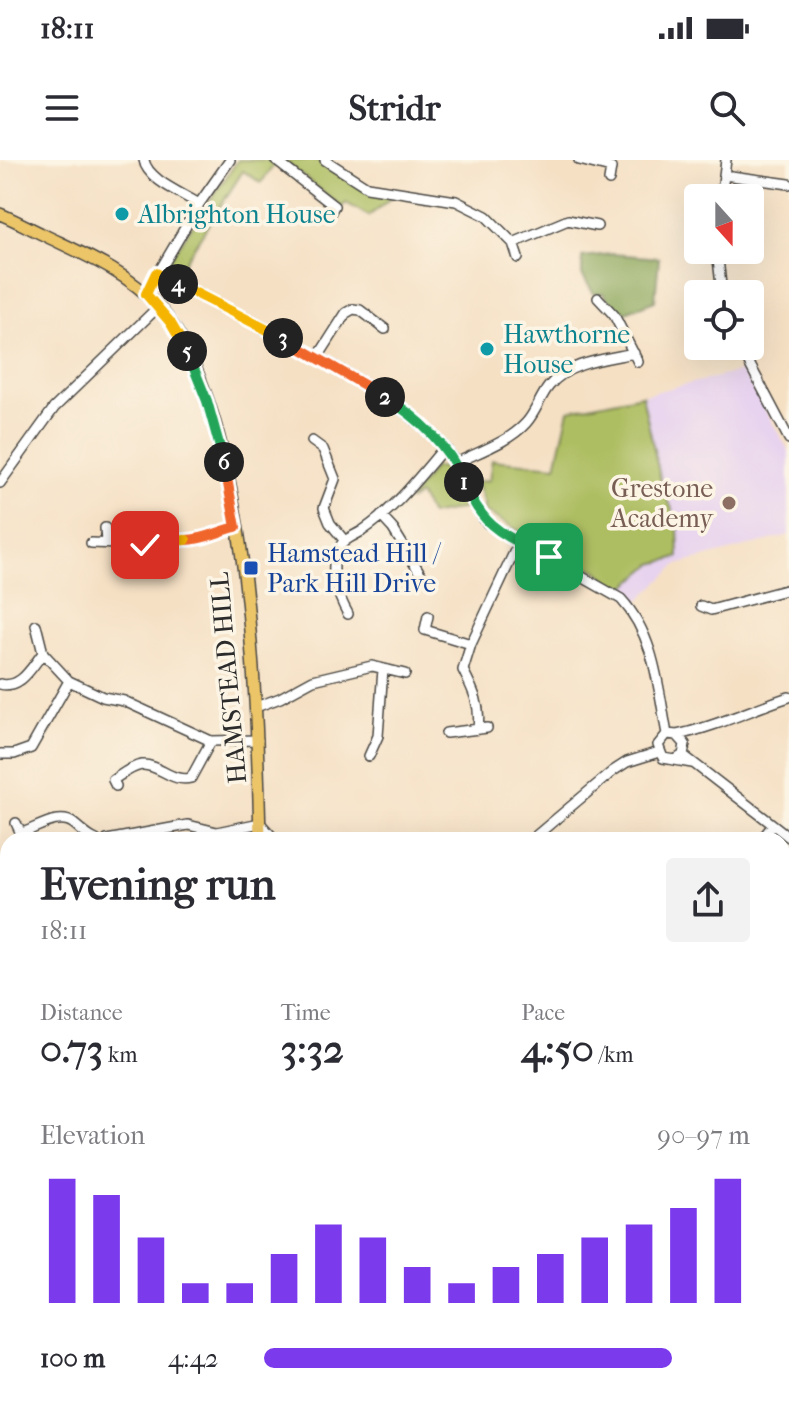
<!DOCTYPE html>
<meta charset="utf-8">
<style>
:root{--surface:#fff;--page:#f2f2f3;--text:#2b2b33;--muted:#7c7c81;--accent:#7c3aed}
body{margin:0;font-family:"IM FELL French Canon",serif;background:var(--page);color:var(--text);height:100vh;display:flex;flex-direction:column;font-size:30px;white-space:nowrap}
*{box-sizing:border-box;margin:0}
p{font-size:26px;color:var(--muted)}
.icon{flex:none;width:44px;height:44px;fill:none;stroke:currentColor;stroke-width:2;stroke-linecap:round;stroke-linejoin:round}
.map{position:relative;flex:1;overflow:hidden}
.details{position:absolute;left:0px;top:672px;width:790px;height:572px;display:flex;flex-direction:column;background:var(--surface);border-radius:24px 24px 0 0;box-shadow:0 8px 32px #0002}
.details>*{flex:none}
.needle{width:52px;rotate:159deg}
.buttons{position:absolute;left:684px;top:24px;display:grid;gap:16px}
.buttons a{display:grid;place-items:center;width:80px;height:80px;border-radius:8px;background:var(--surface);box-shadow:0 8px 32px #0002;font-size:40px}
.pin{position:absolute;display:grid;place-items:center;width:68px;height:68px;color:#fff;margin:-34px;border-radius:16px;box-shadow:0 4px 12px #0006}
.km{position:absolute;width:40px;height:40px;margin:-20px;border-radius:50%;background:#222;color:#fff;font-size:22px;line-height:40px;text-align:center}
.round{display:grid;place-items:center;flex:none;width:84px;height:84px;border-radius:8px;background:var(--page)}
.summary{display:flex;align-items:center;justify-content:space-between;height:136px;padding:0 40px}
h1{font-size:44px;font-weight:800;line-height:60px}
.figures{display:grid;grid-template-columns:repeat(3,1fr);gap:12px;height:136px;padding:8px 40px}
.figures div{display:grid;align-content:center}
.figures b{font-size:40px;font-weight:800}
.figures small{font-size:22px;font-weight:400}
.figures p{font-size:22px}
.chart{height:224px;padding:16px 40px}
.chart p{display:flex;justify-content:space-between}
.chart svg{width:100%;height:144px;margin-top:8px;stroke:var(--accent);stroke-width:6}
ul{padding:0 40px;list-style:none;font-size:26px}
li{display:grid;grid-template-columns:128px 96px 1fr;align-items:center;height:60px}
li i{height:20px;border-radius:10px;background:var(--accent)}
.status{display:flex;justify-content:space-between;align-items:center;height:56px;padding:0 40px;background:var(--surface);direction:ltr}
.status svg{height:22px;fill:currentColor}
header{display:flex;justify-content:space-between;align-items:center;height:104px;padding:0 40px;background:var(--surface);font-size:36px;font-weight:800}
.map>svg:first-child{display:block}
.built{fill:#e7d2ef}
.industrial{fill:#c8bfd8}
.green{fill:#adbe62;stroke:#6c7446;stroke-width:2}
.forest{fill:#8aa558;stroke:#5a6842;stroke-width:2}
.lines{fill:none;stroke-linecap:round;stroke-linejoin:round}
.river{stroke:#4aadc9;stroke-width:14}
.minor-casing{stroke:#494642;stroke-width:12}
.major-casing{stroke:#494642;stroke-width:14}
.minor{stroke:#fff;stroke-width:9}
.major{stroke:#ecc569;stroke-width:11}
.split-1-casing{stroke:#fff;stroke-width:16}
.split-2-casing{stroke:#fff;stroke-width:16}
.split-3-casing{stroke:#fff;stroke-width:16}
.split-4-casing{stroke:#fff;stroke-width:16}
.split-5-casing{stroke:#fff;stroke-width:16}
.split-6-casing{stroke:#fff;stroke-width:16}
.split-7-casing{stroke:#fff;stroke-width:16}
.split-8-casing{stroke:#fff;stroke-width:16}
.split-1{stroke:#22a559;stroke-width:10}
.split-2{stroke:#22a559;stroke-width:10}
.split-3{stroke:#f0652b;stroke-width:10}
.split-4{stroke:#f5b400;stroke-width:10}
.split-5{stroke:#f5b400;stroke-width:10}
.split-6{stroke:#22a559;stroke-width:10}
.split-7{stroke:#f0652b;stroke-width:10}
.split-8{stroke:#f5b400;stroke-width:10}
.culture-dot{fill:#0f9aa8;stroke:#fcf5e5;stroke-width:3}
.education-dot{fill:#8d6e63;stroke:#fcf5e5;stroke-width:3}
.transit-dot{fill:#1a4fb4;stroke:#fcf5e5;stroke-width:3}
.labels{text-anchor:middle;stroke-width:7;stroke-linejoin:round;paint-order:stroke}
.culture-label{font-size:26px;fill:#0d838f;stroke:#fcf5e5;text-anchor:start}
.education-label{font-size:26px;fill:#785e54;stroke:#fcf5e5;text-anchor:end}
.transit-label{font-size:26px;fill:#164399;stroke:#fcf5e5;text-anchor:start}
.street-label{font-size:26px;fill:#2b2b2b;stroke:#fcf5e5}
</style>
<div class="status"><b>18:11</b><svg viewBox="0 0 49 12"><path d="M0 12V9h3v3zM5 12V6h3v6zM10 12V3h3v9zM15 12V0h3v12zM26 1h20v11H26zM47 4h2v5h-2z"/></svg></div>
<header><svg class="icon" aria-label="menu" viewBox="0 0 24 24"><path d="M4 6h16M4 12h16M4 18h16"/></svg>Stridr<svg class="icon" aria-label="search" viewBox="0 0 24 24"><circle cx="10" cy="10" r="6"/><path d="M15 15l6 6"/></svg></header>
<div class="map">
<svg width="789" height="1244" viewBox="0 0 789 1244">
<rect width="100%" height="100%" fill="#fcf5e5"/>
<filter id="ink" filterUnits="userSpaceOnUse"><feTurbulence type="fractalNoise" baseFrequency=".0125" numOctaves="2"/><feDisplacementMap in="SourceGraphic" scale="16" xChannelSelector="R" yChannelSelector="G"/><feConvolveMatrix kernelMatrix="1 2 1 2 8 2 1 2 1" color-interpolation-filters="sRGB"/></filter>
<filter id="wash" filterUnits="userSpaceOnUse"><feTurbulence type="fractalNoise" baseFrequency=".006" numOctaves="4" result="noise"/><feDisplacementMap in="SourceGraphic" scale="32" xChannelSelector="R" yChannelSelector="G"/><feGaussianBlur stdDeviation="1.8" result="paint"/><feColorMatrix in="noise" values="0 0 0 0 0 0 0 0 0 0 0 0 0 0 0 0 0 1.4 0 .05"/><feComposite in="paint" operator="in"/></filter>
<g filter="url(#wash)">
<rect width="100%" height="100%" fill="#f5e0c4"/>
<!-- built -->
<path class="built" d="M742 211 789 291V375L677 405 636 443 620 431 653 404 678 398V364L661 322 642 235Z"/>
<!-- industrial -->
<path class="industrial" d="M0 1106 8 1108V1236H187L204 1244H0Z"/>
<!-- green -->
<path class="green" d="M238 0H268L274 5 261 23 243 11 183 104 185 118 167 113V103Z
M283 0H317L369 32 393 36 369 56 346 43 342 47Z
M642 235 661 322 678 364 679 397 653 404 620 431 598 411 547 387 484 351V344L476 322 489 320 492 300 556 306 569 250Z
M434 307 449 308 465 348 431 355 419 335 409 341Z
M314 1236H649L655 1244H314Z"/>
<!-- forest -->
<path class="forest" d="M612 94 659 98 655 141 620 154 603 133 594 134 582 115V97Z"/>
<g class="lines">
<!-- river -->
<path class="river" d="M0 1081H8
M274 1236 285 1240 328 1244"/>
</g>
</g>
<g filter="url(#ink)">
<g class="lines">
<defs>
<path id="minor" d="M144 0C147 20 184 34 199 44
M275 0 334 46 329 55
M325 0 367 27 456 41 486 56 513 83 518 98
M579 0 611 8 609 20
M724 15 789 24
M721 38 726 0
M513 83 568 60 597 66
M717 90 722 134
M156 113C220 146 285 177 347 214 382 236 418 257 445 288 464 310 468 340 487 363L621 439C655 476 658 527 667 574
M146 134 199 44 230 0
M598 138 614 155 638 202
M740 186 789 279
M318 197 346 153 353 149 360 150 385 169
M312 281 323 289 335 319 324 348 330 363 344 380
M456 303C478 292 509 282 526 263 536 252 540 237 549 226 568 202 606 199 634 193
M0 323 54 248 158 147
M381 356 393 369 423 418
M105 368 106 382
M91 383 145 385 157 382 194 380 236 367
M701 446 711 450 789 429
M348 454C338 436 328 409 338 389 344 379 352 377 362 371 395 349 419 317 444 288
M428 456 425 470 471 484
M36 465 43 493 69 521 103 537 124 541 211 581 258 580
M0 524C21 529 31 508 43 493
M256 547 280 538 313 520 372 506 405 514
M478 568C481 545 473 530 463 510L471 484 519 382
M446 573 487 568
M677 575C716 567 752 549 789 537
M0 594H14L31 588 69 521
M683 595 789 677
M369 596 378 576 383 509
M675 600 683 595 685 584 677 575 667 574 658 585 663 598 692 603
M116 626 113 620C121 615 132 606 142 605 159 604 172 623 191 618L211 581
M16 663 24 680
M22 673C37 668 60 652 74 664 82 670 86 676 96 680
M107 680 188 665 217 672 260 663 275 680
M531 680 613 611 627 602 659 592
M761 680 773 665
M0 773 8 774
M782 850 789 857
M0 943 8 946
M782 1016 789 1023
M782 1150 789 1155
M724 1236 730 1244"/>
<path id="major" d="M0 54C15 60 29 68 44 75 83 94 127 112 157 145 250 248 257 543 260 680
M299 1236V1244"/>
</defs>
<!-- minor casing -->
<use href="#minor" class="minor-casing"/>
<!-- major casing -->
<use href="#major" class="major-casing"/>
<!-- minor -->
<use href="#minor" class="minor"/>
<!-- major -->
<use href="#major" class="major"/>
</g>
</g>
<g class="lines" filter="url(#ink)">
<defs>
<path id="split-1" d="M464 322C484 371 504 374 549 397"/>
<path id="split-2" d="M385 237C418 257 449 286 464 322"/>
<path id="split-3" d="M283 178 385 237"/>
<path id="split-4" d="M178 124 283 178"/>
<path id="split-5" d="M178 124 156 113 146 134 170 162 187 191"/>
<path id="split-6" d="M187 191 207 241 224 302"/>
<path id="split-7" d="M186 380C204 380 219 371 236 367L224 302"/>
<path id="split-8" d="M145 385 157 382 186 380"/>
</defs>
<!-- split-1 casing -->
<use href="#split-1" class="split-1-casing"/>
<!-- split-2 casing -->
<use href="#split-2" class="split-2-casing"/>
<!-- split-3 casing -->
<use href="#split-3" class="split-3-casing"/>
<!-- split-4 casing -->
<use href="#split-4" class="split-4-casing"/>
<!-- split-5 casing -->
<use href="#split-5" class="split-5-casing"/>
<!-- split-6 casing -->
<use href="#split-6" class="split-6-casing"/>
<!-- split-7 casing -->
<use href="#split-7" class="split-7-casing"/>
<!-- split-8 casing -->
<use href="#split-8" class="split-8-casing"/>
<!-- split-1 -->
<use href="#split-1" class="split-1"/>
<!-- split-2 -->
<use href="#split-2" class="split-2"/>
<!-- split-3 -->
<use href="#split-3" class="split-3"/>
<!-- split-4 -->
<use href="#split-4" class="split-4"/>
<!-- split-5 -->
<use href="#split-5" class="split-5"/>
<!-- split-6 -->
<use href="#split-6" class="split-6"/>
<!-- split-7 -->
<use href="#split-7" class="split-7"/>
<!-- split-8 -->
<use href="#split-8" class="split-8"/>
</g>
<!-- markers -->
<g class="culture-dot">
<circle cx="122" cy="54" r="8"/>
<circle cx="487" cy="189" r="8"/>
</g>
<circle class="education-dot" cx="729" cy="343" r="8"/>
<rect class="transit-dot" x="243" y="400" width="16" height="16" rx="4"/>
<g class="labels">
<!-- culture labels -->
<g class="culture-label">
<text x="138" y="63">Albrighton House</text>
<text x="503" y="183">Hawthorne<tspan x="503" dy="30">House</tspan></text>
</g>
<!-- education labels -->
<g class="education-label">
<text x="713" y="337">Grestone<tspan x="713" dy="30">Academy</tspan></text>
</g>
<!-- transit labels -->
<g class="transit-label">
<text x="267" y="402">Hamstead Hill /<tspan x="267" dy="30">Park Hill Drive</tspan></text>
</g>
<!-- street labels -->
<g class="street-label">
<text transform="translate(228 518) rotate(-95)" y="9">HAMSTEAD HILL</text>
</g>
</g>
</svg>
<div class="buttons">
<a><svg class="needle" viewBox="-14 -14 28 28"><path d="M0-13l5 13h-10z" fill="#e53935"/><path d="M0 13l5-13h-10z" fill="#7c7c81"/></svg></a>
<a><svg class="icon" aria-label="locate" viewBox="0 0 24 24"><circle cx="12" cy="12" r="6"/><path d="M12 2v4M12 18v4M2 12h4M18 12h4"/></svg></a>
</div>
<div class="pin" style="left:549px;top:397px;background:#1e9e55"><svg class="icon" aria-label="arrive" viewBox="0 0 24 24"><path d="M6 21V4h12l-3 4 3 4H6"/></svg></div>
<div class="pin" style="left:145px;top:385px;background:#d93025"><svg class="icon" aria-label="check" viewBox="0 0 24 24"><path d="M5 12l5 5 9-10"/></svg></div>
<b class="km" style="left:464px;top:322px">1</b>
<b class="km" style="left:385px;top:237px">2</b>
<b class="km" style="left:283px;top:178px">3</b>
<b class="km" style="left:178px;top:124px">4</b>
<b class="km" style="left:187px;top:191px">5</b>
<b class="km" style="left:224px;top:302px">6</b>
<section class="details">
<div class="summary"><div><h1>Evening run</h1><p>18:11</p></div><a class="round"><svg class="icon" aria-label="share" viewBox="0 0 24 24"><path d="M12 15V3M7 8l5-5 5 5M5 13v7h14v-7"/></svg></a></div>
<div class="figures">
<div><p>Distance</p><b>0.73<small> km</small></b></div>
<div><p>Time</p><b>3:32</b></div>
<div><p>Pace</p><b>4:50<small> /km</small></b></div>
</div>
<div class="chart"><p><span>Elevation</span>90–97 m</p>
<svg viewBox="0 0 160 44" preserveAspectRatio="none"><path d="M5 44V6M15 44V11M25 44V24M35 44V38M45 44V38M55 44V29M65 44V20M75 44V24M85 44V33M95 44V38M105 44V33M115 44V29M125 44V24M135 44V20M145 44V15M155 44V6"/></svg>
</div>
<ul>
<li><b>100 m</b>4:42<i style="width:84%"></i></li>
</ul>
</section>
</div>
